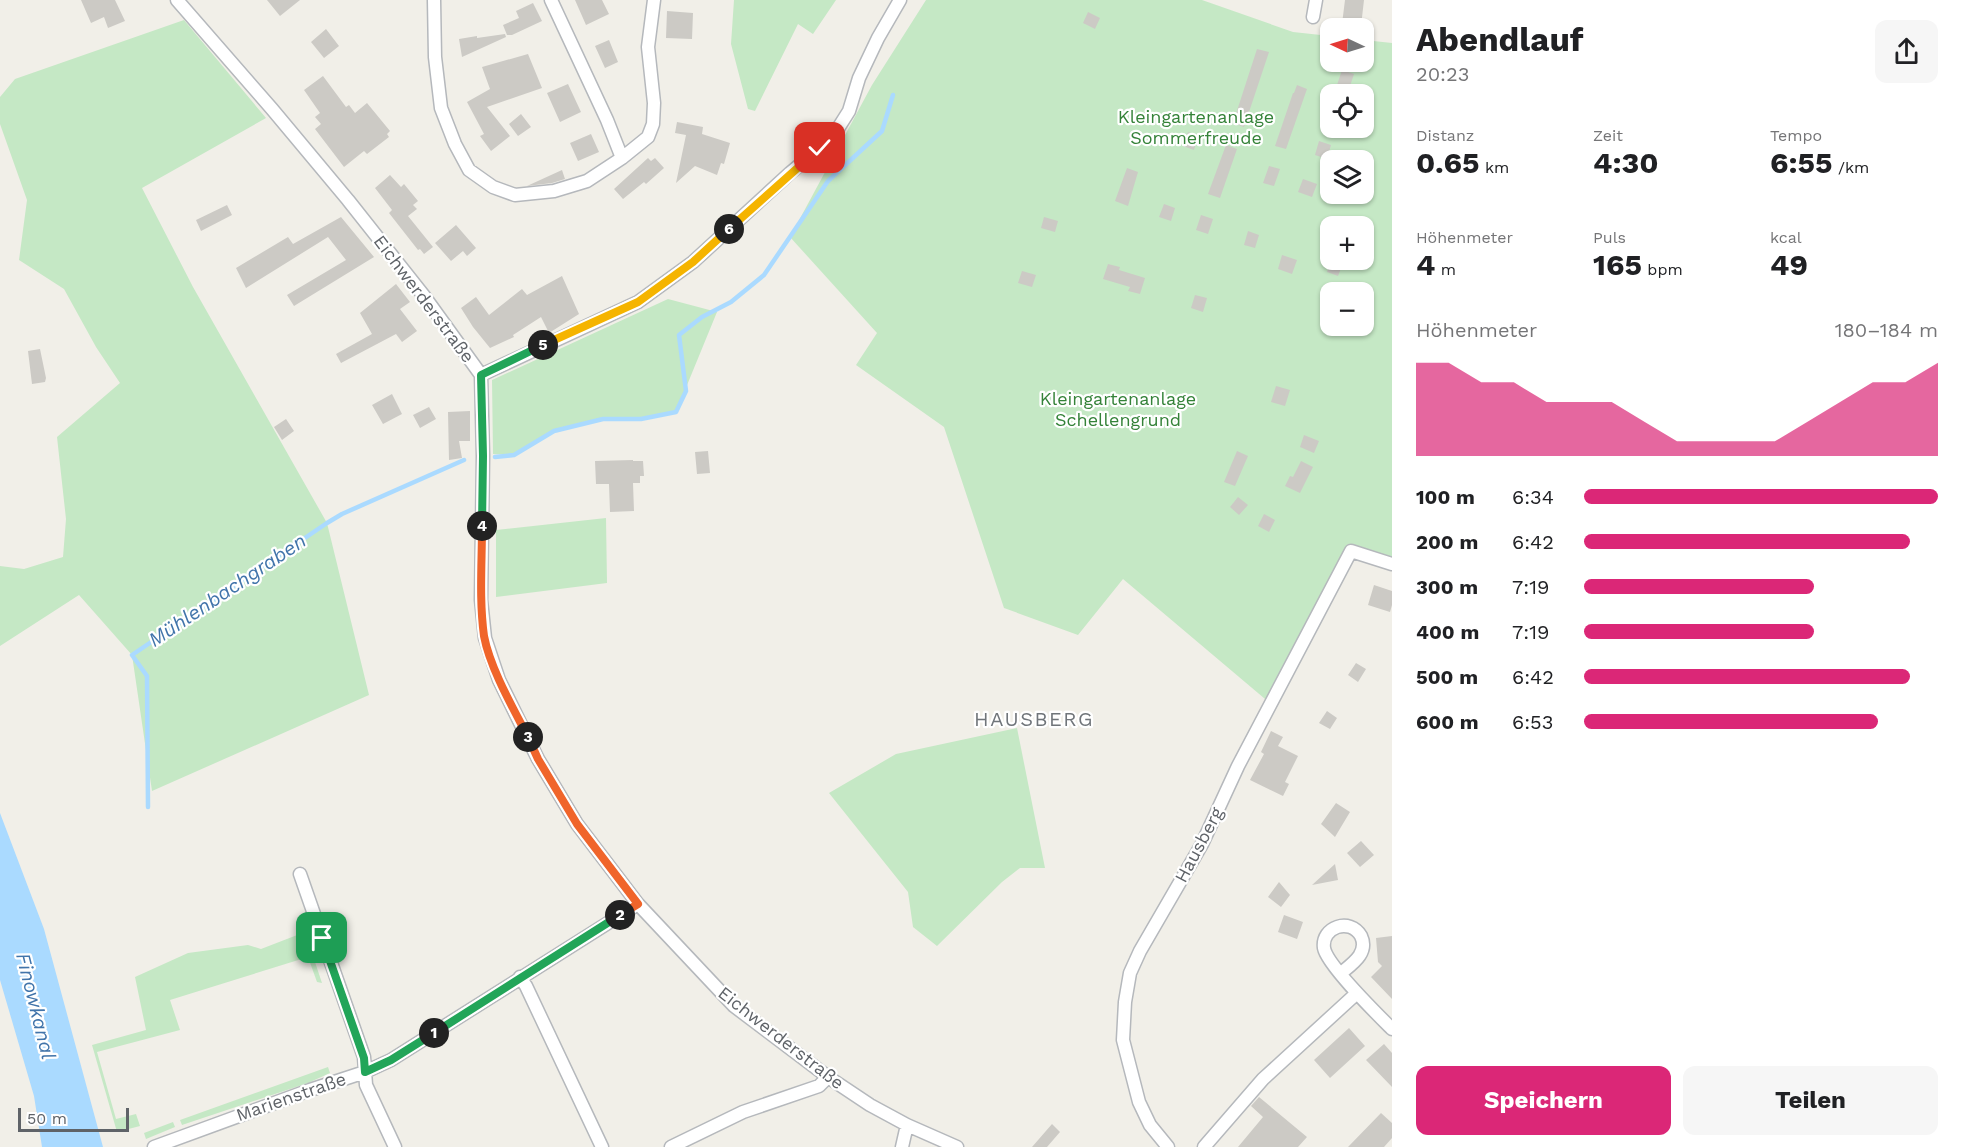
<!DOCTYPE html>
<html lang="de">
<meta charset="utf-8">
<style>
:root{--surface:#fff;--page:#f6f6f6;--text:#202124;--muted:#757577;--accent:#db2777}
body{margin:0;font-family:"Work Sans",sans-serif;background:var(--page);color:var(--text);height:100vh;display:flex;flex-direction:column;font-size:22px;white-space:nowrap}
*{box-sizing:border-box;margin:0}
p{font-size:20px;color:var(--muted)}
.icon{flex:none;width:33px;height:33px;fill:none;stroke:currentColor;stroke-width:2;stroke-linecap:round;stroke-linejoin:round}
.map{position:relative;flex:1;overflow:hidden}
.details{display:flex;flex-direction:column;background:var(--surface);width:570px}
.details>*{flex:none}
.needle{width:39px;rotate:274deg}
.fabs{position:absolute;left:1320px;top:18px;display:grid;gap:12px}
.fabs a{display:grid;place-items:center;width:54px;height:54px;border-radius:12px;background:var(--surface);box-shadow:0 2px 4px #0004;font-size:30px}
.scale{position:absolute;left:18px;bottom:15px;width:111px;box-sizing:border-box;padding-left:6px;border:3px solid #5f6368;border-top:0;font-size:16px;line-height:21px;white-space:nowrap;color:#5f6368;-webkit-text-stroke:4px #fff;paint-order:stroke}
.pin{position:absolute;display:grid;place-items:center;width:51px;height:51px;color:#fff;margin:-26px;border-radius:12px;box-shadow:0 3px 9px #0006}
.km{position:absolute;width:30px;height:30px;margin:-15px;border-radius:50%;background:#222;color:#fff;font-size:16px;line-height:30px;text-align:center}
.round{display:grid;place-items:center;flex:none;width:63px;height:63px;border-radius:12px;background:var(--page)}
.head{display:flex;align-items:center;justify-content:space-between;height:102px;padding:0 24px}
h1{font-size:33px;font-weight:700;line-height:45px}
.stats{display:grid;grid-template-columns:repeat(3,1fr);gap:9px;height:102px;padding:6px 24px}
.stats div{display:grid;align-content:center}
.stats b{font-size:30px;font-weight:700}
.stats small{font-size:16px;font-weight:400}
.stats p{font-size:16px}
.chart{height:168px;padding:12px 24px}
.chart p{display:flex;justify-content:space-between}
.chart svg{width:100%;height:108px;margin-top:6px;fill:var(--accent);opacity:.7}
.action{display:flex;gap:12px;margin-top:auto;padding:12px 24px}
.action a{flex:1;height:69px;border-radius:12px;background:var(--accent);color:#fff;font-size:24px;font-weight:700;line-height:69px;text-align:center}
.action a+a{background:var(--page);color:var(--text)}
ul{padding:0 24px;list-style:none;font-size:20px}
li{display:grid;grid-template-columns:96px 72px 1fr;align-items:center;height:45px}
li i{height:15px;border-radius:8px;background:var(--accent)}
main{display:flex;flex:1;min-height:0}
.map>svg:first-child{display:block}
.green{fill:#c5e8c5;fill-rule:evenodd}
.water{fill:#aadaff}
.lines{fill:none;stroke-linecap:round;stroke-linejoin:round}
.stream{stroke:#aadaff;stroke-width:4.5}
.building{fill:#cccac5}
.minor-casing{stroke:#b5b8bc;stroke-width:15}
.minor{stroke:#fff;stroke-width:12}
.split-1-casing{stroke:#fff;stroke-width:12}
.split-2-casing{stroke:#fff;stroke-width:12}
.split-3-casing{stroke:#fff;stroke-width:12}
.split-4-casing{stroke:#fff;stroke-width:12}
.split-5-casing{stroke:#fff;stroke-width:12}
.split-6-casing{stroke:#fff;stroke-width:12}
.split-7-casing{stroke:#fff;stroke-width:12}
.split-1{stroke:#22a559;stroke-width:8}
.split-2{stroke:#22a559;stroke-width:8}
.split-3{stroke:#f0652b;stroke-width:8}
.split-4{stroke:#f0652b;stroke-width:8}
.split-5{stroke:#22a559;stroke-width:8}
.split-6{stroke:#f5b400;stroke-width:8}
.split-7{stroke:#f5b400;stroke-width:8}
.labels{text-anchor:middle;stroke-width:4.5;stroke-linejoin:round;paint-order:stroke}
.park-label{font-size:18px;fill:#348238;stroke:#fff}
.street-label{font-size:18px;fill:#5f6368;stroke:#fff}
.water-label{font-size:20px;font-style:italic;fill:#4174aa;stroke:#fff}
.neighbourhood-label{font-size:20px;letter-spacing:1.5px;fill:#70757a;stroke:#fff}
</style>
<main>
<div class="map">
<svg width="1392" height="1147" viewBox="0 0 1392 1147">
<rect width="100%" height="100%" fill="#f1efe8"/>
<!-- green -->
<path class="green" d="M734 0H836L813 34 798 24 755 111 748 109 731 44Z
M926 0H1202L1293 32 1330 36V62H1364V40L1392 43V564L1351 551 1271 704 1123 579 1078 635 1004 608 944 427 856 365 877 333 790 237 872 85ZM1330 94H1364V128H1330ZM1330 160H1364V194H1330ZM1330 226H1364V260H1330ZM1330 292H1364V326H1330Z
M184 20 266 118 142 188 193 287 327 523 369 695 152 791 132 655 79 595 0 646V566L24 569 63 557 66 519 57 437 120 383 96 347 64 289 19 260 27 200 0 124V97L15 79Z
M668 299 717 312 676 412 641 419H603L554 431 514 455 493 454 492 380Z
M606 518 607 583 496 597V530Z
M1017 728 1045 868H1020L1002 882 937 946 913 927 908 892 829 793 896 754Z
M305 932 322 983 317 982 308 957 170 1000 180 1030 97 1052 116 1119 136 1114 140 1126 117 1132 92 1045 146 1030 135 977 188 953 248 945 261 949Z
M328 1067 330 1073 308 1083 182 1125 180 1120Z
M173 1122 175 1127 146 1139 144 1133Z"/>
<!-- water -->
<path class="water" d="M0 813 44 929 103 1147H42L34 1096 0 980Z"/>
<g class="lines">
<!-- stream -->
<path class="stream" d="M495 457 514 455 554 431 603 419H641L676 412 686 391 679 335 702 317 731 302 764 275 828 181 882 131 893 95
M148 807 147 676 132 655 327 523 342 514 464 460"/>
</g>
<!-- building -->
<path class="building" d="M81 0H115L125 21 108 28 104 17 91 23Z
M267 0H300L280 16Z
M575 0H602L609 14 586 25Z
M1345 0H1364L1361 26 1342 24Z
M533 3 542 21 512 35H507L503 25 519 18 516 11Z
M667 11 693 13 692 39 666 38Z
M1088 12 1100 18 1095 29 1083 23Z
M326 29 339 46 324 58 311 42Z
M505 34 506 37 462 57 459 39 477 36V38Z
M609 40 618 62 605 68 595 46Z
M1257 49 1269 52 1244 127 1233 123Z
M528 54 542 88 487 107 510 136 491 151 480 136 484 134 467 102 490 89 482 67Z
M1342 70 1354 74 1349 89 1337 85Z
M323 76 346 107 349 105 355 113 367 103 390 131 387 134 389 137 367 154 364 151 344 167 315 129 321 124 315 117 320 113 304 90Z
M568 84 581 112 560 122 547 93Z
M1297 85 1307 89 1286 149 1275 146 1293 93H1294Z
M521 114 531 127 518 136 509 124Z
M677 122 703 127 702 134 730 143 724 164 721 163 717 175 695 166 676 183 686 135 675 133Z
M1188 132 1198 136 1194 150 1183 146Z
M591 134 599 152 578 161 570 143Z
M1319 141 1331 145 1327 159 1315 155Z
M1226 145 1237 149 1220 198 1208 194Z
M648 158 651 161 655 158 664 168 646 184 644 182 623 199 614 189Z
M1269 166 1280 169 1274 186 1263 183Z
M1127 168 1138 172 1128 206 1115 201Z
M562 170 565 179 552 183 527 186Z
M390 175 401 187 404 184 418 201 413 205 417 209 408 216 433 247 424 254 420 249 418 250 389 213 392 210 375 188Z
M1303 179 1317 184 1312 197 1298 192Z
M1164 204 1175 208 1171 221 1159 217Z
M227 205 232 215 201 231 196 220Z
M1201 215 1213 219 1208 234 1196 230Z
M341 217 374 257 294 306 287 295 346 260 328 237 246 288 236 268 288 237 293 244Z
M1044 217 1058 221 1055 232 1041 228Z
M456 225 476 248 467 256 463 251 451 261 435 243Z
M1248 231 1259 235 1255 248 1244 245Z
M1282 255 1297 260 1292 274 1278 269Z
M1331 260 1343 263 1338 276 1327 272Z
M1108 264 1120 267 1119 270 1145 278 1140 294 1128 291 1130 287 1103 279Z
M1022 271 1036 275 1032 287 1018 283Z
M562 276 579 314 549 333 541 317 513 335 514 337 490 348 473 327 461 308 476 297 489 315 522 289 527 295Z
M396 284 410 302 400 309 417 331 402 342 396 334 341 363 336 354 372 334 360 313Z
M1195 295 1207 298 1203 312 1191 308Z
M40 349 46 378 45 382 32 384 28 351Z
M1276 386 1290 390 1285 406 1271 402Z
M392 394 402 414 383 424 372 405Z
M429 407 436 419 420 428 413 415Z
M470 411V441H459L462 458 449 460 448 412Z
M286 419 294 431 282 440 274 427Z
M1304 435 1319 441 1314 453 1300 447Z
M708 451 710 473 697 474 695 452Z
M1237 451 1248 456 1235 486 1224 482Z
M633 460V461H643L644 476H640V483H633L634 511 610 512 609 484H596L595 461Z
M1301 461 1313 467 1300 493 1285 486 1290 476 1293 477Z
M1238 497 1248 505 1239 515 1230 507Z
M1264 514 1275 520 1269 532 1258 526Z
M1374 585 1392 591V605L1390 612 1368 605Z
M1356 663 1366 669 1358 682 1348 675Z
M1327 711 1337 718 1330 729 1319 723Z
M1271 731 1283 737 1278 746 1298 756 1285 782 1289 784 1283 796 1250 780 1264 754 1261 752Z
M1336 803 1350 812 1335 837 1321 824Z
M1361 841 1374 855 1360 867 1347 853Z
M1335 864 1338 880 1312 885Z
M1279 882 1290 895 1281 907 1268 897Z
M1284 915 1303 922 1297 939 1278 932Z
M1392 936V999L1371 977 1382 966 1378 962 1376 938Z
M1349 1028 1365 1046 1330 1078 1314 1060Z
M1384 1044 1392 1053V1087L1366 1060Z
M1259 1097 1307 1137 1298 1147H1238L1263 1117 1251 1106Z
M1381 1113 1392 1123V1138L1384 1147H1348Z
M1052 1124 1060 1132 1047 1147H1032Z"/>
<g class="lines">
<defs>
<path id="minor" d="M177 0 272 109 348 200 424 296 481 375 483 456 481 600 485 638 499 680 538 759 577 824 638 904 734 1006 828 1077 870 1105 907 1125 957 1147
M434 0 435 57 441 108 455 144 469 170 493 187 515 195 554 191 587 181 622 158 648 137 653 124 654 103 648 47 654 0
M551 0 607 120 622 158
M1313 17 1316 0
M481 375 638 302 693 262 790 173 820 148 837 130 849 111 859 78 878 38 900 0
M300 874 364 1057 366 1085 395 1147
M1341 973C1352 964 1369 953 1361 936 1350 917 1321 927 1324 948 1327 965 1378 1015 1392 1029
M520 977 526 986 602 1147
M154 1147 310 1090 365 1072 391 1060 638 904
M671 1147 743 1112 819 1086 828 1077
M902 1147 907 1125
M1168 1147 1150 1125 1139 1102 1123 1040 1125 1002 1130 973 1140 951 1202 844 1238 766 1351 551 1392 564
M1204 1147 1263 1079 1357 993"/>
</defs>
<!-- minor casing -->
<use href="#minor" class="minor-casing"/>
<!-- minor -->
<use href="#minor" class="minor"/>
</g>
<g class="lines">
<defs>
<path id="split-1" d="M322 938 364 1058 365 1072 391 1060 434 1033"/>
<path id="split-2" d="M434 1033 620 915"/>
<path id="split-3" d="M528 737 538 759 577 824 638 904 620 915"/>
<path id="split-4" d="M482 526C482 562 479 600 484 636 490 668 513 708 528 737"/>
<path id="split-5" d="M482 526 483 456 481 375 543 345"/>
<path id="split-6" d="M543 345 638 302 693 262 729 229"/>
<path id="split-7" d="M729 229 820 148"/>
</defs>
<!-- split-1 casing -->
<use href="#split-1" class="split-1-casing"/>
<!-- split-2 casing -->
<use href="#split-2" class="split-2-casing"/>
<!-- split-3 casing -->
<use href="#split-3" class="split-3-casing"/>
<!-- split-4 casing -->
<use href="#split-4" class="split-4-casing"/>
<!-- split-5 casing -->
<use href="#split-5" class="split-5-casing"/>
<!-- split-6 casing -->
<use href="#split-6" class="split-6-casing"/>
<!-- split-7 casing -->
<use href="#split-7" class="split-7-casing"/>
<!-- split-1 -->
<use href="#split-1" class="split-1"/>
<!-- split-2 -->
<use href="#split-2" class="split-2"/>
<!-- split-3 -->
<use href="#split-3" class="split-3"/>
<!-- split-4 -->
<use href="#split-4" class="split-4"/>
<!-- split-5 -->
<use href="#split-5" class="split-5"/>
<!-- split-6 -->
<use href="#split-6" class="split-6"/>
<!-- split-7 -->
<use href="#split-7" class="split-7"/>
</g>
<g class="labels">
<!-- park labels -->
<g class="park-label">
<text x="1196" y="123">Kleingartenanlage<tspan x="1196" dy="21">Sommerfreude</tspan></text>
<text x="1118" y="405">Kleingartenanlage<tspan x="1118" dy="21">Schellengrund</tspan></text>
</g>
<!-- street labels -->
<g class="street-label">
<text transform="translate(424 299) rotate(53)" y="6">Eichwerderstraße</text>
<text transform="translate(1199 845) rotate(-62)" y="6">Hausberg</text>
<text transform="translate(781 1038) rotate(38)" y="6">Eichwerderstraße</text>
<text transform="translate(291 1097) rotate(-19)" y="6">Marienstraße</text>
</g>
<!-- water labels -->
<g class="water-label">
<text transform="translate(227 590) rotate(-34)" y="7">Mühlenbachgraben</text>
<text transform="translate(36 1006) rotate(76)" y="7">Finowkanal</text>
</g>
<!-- neighbourhood labels -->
<g class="neighbourhood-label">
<text x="1034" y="726">HAUSBERG</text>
</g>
</g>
</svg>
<div class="fabs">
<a><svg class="needle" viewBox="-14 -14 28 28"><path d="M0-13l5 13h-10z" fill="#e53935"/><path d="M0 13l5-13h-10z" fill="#757577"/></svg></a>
<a><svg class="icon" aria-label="locate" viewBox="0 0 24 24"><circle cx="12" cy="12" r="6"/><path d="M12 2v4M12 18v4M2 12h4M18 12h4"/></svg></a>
<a><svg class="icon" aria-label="layers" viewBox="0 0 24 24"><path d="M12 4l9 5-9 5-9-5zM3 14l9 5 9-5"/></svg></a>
<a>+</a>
<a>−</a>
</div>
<div class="scale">50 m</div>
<div class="pin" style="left:322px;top:938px;background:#1e9e55"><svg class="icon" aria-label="arrive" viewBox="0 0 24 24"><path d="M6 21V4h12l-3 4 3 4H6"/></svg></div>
<div class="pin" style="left:820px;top:148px;background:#d93025"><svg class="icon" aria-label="check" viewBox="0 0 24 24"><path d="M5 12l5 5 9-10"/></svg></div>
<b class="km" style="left:434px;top:1033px">1</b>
<b class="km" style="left:620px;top:915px">2</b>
<b class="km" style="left:528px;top:737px">3</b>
<b class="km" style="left:482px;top:526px">4</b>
<b class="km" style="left:543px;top:345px">5</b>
<b class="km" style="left:729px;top:229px">6</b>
</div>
<section class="details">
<div class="head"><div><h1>Abendlauf</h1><p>20:23</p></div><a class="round"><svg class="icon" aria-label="share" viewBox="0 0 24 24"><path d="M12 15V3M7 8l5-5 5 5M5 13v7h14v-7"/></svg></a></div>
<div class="stats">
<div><p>Distanz</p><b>0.65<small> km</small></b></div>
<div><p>Zeit</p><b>4:30</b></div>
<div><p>Tempo</p><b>6:55<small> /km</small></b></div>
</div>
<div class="stats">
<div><p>Höhenmeter</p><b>4<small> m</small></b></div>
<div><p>Puls</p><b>165<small> bpm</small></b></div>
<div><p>kcal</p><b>49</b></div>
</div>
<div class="chart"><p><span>Höhenmeter</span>180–184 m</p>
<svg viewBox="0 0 160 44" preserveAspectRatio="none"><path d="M0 44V6L10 6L20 14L30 14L40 22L50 22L60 22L70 30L80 38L90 38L100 38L110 38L120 30L130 22L140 14L150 14L160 6V44z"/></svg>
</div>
<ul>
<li><b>100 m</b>6:34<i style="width:100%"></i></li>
<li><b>200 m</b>6:42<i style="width:92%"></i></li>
<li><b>300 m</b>7:19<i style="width:65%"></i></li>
<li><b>400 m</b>7:19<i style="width:65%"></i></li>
<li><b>500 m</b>6:42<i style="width:92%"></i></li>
<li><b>600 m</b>6:53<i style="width:83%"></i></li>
</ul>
<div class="action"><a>Speichern</a><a>Teilen</a></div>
</section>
</main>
